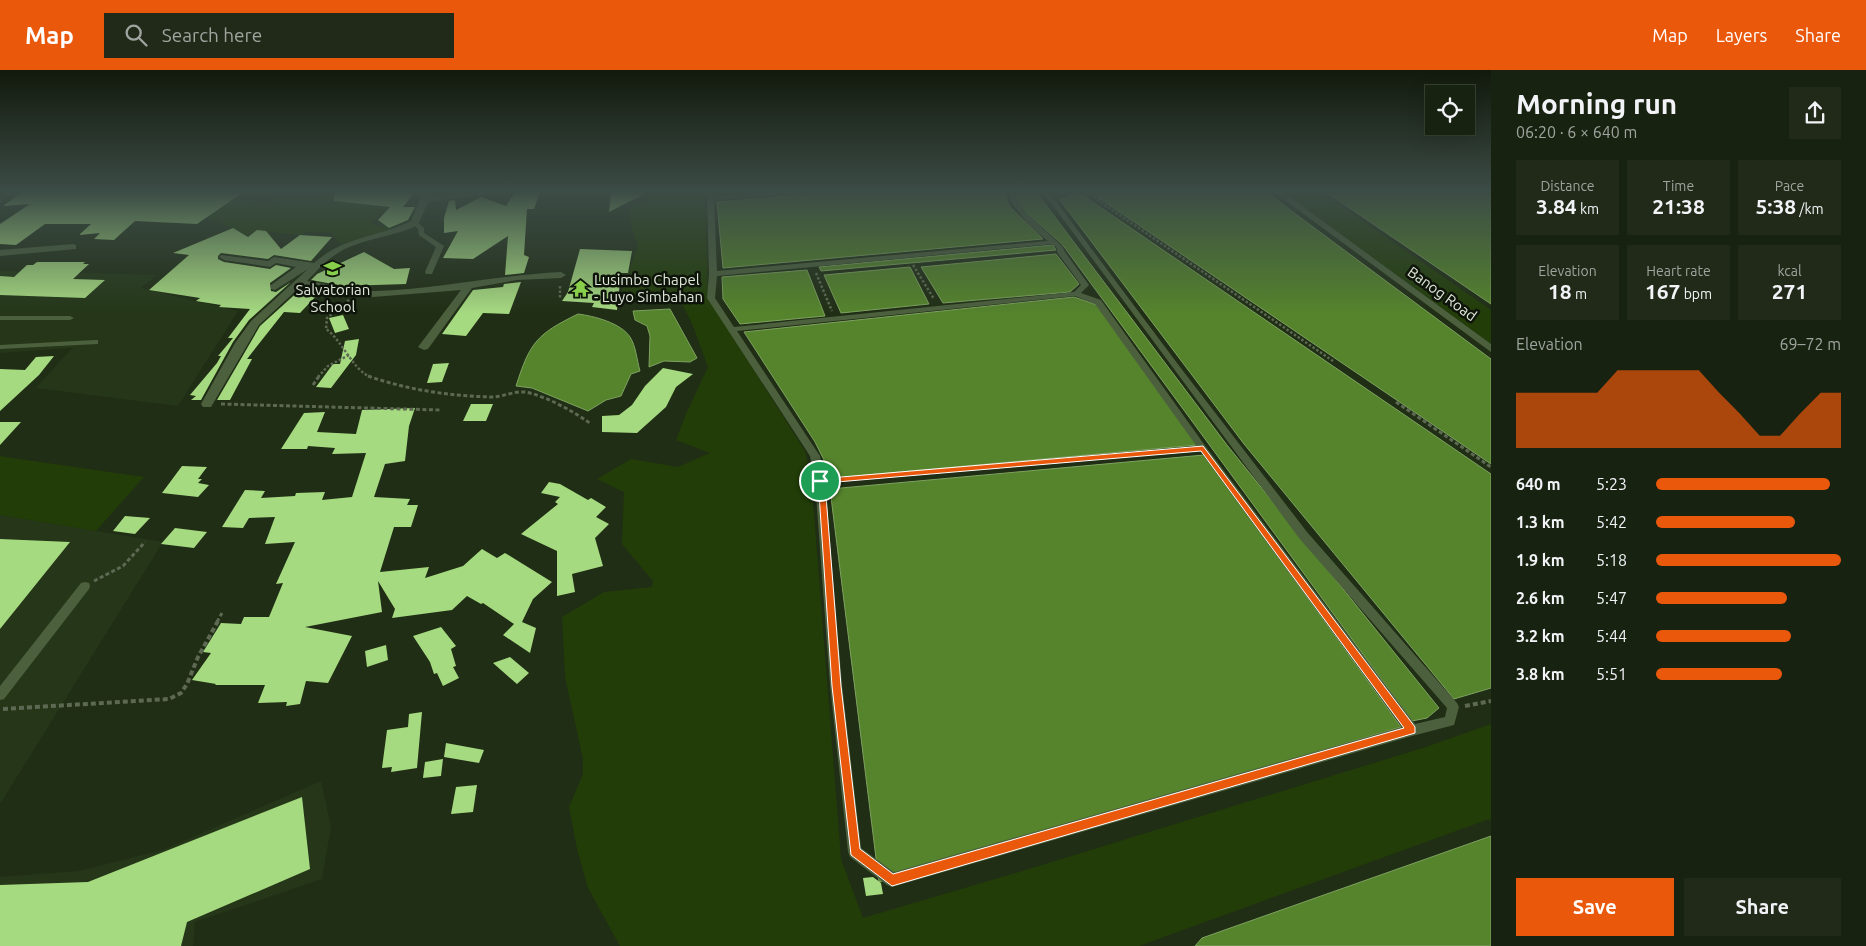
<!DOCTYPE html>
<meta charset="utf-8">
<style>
:root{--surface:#182210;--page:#212a19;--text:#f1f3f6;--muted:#9fa49f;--line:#363f30;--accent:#ea580c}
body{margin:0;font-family:Ubuntu,sans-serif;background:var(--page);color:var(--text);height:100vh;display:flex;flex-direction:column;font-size:19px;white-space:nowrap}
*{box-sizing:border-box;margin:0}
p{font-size:16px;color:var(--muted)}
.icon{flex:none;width:28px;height:28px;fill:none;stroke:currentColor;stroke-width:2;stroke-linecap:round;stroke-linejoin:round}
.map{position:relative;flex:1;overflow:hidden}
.panel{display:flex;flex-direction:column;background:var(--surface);width:375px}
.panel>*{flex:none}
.controls{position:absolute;left:1425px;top:15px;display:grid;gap:10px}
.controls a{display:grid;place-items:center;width:50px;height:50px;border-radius:0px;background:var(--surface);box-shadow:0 5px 20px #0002,0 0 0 1px var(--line);font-size:25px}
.pin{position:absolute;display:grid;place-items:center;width:42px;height:42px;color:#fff;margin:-21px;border:2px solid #fff;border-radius:50%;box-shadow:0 1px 5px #0007}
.round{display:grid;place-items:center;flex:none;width:52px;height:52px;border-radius:0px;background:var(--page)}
.head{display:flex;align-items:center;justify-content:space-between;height:85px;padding:0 25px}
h1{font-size:28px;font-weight:600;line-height:38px}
.figures{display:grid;grid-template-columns:repeat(3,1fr);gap:8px;height:85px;padding:5px 25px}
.figures div{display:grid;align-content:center;border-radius:0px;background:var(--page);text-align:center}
.figures b{font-size:21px;font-weight:600}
.figures small{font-size:14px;font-weight:400}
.figures p{font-size:14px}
.chart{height:140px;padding:10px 25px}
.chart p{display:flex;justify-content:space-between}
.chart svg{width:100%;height:90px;margin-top:5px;fill:var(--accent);opacity:.7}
.cta{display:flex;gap:10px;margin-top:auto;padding:10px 25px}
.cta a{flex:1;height:58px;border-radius:0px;background:var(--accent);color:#fff;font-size:20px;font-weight:600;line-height:58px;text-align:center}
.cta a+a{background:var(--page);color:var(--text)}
ul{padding:0 25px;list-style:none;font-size:16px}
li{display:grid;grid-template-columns:80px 60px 1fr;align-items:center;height:38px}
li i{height:12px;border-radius:6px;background:var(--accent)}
header{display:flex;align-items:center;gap:30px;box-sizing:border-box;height:70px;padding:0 25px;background:var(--accent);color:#fff}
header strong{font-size:24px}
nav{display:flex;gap:28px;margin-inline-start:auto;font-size:18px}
.search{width:350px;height:45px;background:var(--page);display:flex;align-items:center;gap:12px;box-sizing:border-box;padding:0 18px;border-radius:0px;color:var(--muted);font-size:19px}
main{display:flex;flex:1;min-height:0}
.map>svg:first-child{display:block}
.built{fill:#253718}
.green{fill:#223d08}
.water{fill:#55842c;stroke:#7ea260}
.building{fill:#a6da81}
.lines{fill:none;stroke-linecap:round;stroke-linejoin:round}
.path-far2{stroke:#5d6953;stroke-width:2.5;stroke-dasharray:2.5 2;stroke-linecap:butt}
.path-far1{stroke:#5d6953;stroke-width:3;stroke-dasharray:4 2.5;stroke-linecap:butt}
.path{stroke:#5d6953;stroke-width:4;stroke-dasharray:5 3;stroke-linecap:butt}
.service{fill:#4c603e;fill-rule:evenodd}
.minor{fill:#4c603e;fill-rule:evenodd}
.tertiary{fill:#4c603e;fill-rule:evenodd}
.route{fill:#ea580c;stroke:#fff;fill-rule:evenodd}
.labels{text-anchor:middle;stroke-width:5;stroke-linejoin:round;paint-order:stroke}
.far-poi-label{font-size:15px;fill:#dee7d8;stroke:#0e1409;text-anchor:start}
.far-street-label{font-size:15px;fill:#dee7d8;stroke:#0e1409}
</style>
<header>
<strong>Map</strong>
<div class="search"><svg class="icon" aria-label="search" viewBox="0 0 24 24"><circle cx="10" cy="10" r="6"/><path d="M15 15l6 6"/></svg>Search here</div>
<nav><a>Map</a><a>Layers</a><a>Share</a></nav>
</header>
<main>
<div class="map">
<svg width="1491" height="876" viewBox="0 0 1491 876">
<rect width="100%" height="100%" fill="#202e15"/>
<!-- built -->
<path class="built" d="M0 201 157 205 141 218 238 241 178 336 36 318 72 278 0 283Z
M0 445 163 472 0 734Z
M321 711 331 757 322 809 195 852 193 876H0V807L79 801 163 780Z"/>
<!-- green -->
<path class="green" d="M318 122H348L337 131 387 138 371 154 395 159 340 174 332 163 309 161 299 165 259 160 247 165 208 148 237 128 272 133 283 124 312 127Z
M649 122H705L708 228 805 381 811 406 841 789 863 848 1026 800 1426 677 1491 654V751L1489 749 1139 876H620L588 818 577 779 569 737 583 704V689L565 607 562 547 604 522 652 517 653 511 622 474 624 422 597 409 631 389 678 397 710 383 676 370 686 344 708 297 693 256 677 223 619 229 638 176 632 160 629 138 647 131Z
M1283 122H1321L1491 240V274Z
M0 386 12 388 144 407 96 461 0 445Z"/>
<!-- water -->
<path class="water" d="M839 122H1004L1009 136 1043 169 723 198 717 132Z
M1016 122H1036L1227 375 1439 638 1427 648 1412 651 1062 174 1020 137Z
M1078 122 1491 404V618L1454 629 1244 374 1060 130Z
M1090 122H1266L1491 289V394Z
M1326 122H1491V234Z
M1053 175 1056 180 821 201 819 197Z
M1056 184 1079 214 1070 222 943 233 921 197Z
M910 197 929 234 841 243 824 205Z
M807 200 825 246 740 254 723 229 722 207Z
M1074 227 1097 235 1197 375 833 408 815 372 744 262Z
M670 239 697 288 690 292 664 291 649 297 650 266 647 256 635 250 633 241Z
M578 244C594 246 621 253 630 267 636 276 637 291 640 301L631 304 621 326 606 330 588 341 532 318 516 316C530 272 537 264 578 244Z
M1204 385 1401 657 879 812 830 419Z
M1491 766V876H1195L1202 868Z"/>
<!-- building -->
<path class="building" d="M22 122H244L197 154 135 151 114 170 94 169 100 163 79 165 91 154H45L16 175 0 174V154L30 134 3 136Z
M334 122H415L403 137H415L408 150 389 158 378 150 390 137 334 131Z
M515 122H540L534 139H527L524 185 529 187 524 203 505 205 508 166 473 189 443 188 458 161 444 163V148L449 131 455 130 456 140 481 127 506 136Z
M611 122H648L609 142Z
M233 158 248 167 257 160 266 161 281 179 300 165 332 167 311 191 274 185 268 189 221 183 218 186V189L224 192 270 199 276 195 291 198 270 213 271 221 276 222 291 212 249 250 233 272 201 330H191L196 326 190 325 217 293 221 286H218L233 268H228L250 239 219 237 221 235 196 231 200 228 149 220 189 185 173 183Z
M580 179 632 181 628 203H621L617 240 592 237 594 233 562 231 568 222Z
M364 182 394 199 410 198 406 214 344 216 311 210 317 204Z
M37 192H85L83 194H89L73 209 105 210 85 228 0 225V206L14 207 27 195H33Z
M521 212 509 244 483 243 466 266 442 264 473 220 503 217 504 214Z
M302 218 321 221 300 243 284 242 247 289H252L230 330H217L260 256Z
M343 245 349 259 335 263 329 248Z
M359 269 356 285 331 318 316 317 333 294H340L345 271Z
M54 286 39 305 0 341V299L25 300 36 287Z
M449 293 442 312 427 313 433 294Z
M663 298 693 304 676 317 666 337 637 363 602 362V346L619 345 632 335 645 316Z
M471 334H493L486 351H463Z
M415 338 409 356 405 391 385 394 374 427 410 429 407 435H418L411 457H394L380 502 429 497 425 508 463 496 482 479 497 488 505 483 552 512 533 529 522 552 536 558 530 583 503 565 514 554 483 533 481 534 467 526 452 540 392 548 395 539 378 511 382 542 305 557 352 566 328 613 306 611 300 634 286 636 287 632 258 633 265 615H215L216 614 192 610 211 583 203 582 221 553 241 554 244 547H269L283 513 276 514 295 472 265 474 275 447 249 448 243 458 222 457 245 420 265 421 261 428 295 426 296 423 325 422 322 430 352 427 366 383 332 384 335 378 308 376 307 379H281L304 343 325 342 317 362 356 364 362 340Z
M0 352H21L0 375Z
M182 396 207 397 198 409H202L198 413 209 415 198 427 162 423Z
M549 412 560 414 588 430 591 428 606 437 596 447 609 454 595 468 603 496 572 504 575 522 557 526V481L521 464 558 434 555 432 560 427 541 423Z
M125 446 150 448 135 464 113 461Z
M175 458 207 462 194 478 161 474Z
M0 469 70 472 0 559Z
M441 557 456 576 451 579 456 596 453 597 459 608 443 616 437 603 434 604 430 592 413 566Z
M386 575 388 590 367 597 365 581Z
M510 587 529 603 517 614 493 593Z
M422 642 417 698 391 702 392 697 382 698 387 660 408 657 409 644Z
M446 673 484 680 479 693 444 687Z
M443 689 441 706 423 708 425 692Z
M477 715 473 742 451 744 456 717Z
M302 727 310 799 187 852 181 876H0V815L88 812Z
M873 807 881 813 883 824 866 826 863 808Z"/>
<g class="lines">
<!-- path-far2 -->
<path class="path-far2" d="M1086 122 1333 291
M913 195 934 229
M816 203 832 241
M560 216V228
M349 230 327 248 326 259C342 270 354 302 371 307
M318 307 328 296 349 285"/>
<!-- path-far1 -->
<path class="path-far1" d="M368 306C408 320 450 326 492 327 504 327 517 319 530 323 551 329 573 341 591 354
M313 315 319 306
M1396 332 1491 397
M221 334 440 340
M831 410 1191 380
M94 511 123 496 145 472
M217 552 222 543"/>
<!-- path -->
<path class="path" d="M1465 636 1491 631
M3 639 169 629 181 623 187 614 198 587 218 551"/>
<!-- service -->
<path class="service" d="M707 122H713V126L775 122H804L801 124 714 130 717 201 1048 171C1030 157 1016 142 1007 122H1013L1027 144 1062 176 1065 182 1089 215 1081 223 1101 230 1206 377 1415 654 1445 647 1447 638 1299 468 1043 122H1049L1180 297 1307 462 1457 633 1459 637 1454 655 1412 666 892 817 887 815 850 787 848 782 830 615 815 411 810 386 707 228 709 204ZM1052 174 1057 178V182L1081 215 1074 222 734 257 715 228 717 206ZM1075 226 1095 234 1200 381 1402 657 894 802 861 778 842 615 825 411 820 386 737 261Z
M413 152H417L424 158V163L444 176 432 204H426L425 202 436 177 419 165 418 159 413 154Z
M0 246H70L74 248 70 250H0Z
M95 270H98V274L0 279V275Z
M85 512 89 513 90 516 89 519 4 629 0 630V616L81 513Z"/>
<!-- minor -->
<path class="minor" d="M423 122H431L430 127 464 122H485L481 125 428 132 418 155C392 168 359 168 335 185 324 192 316 202 307 211 328 214 353 221 375 221 437 219 499 205 561 202L566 205 561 208 517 210 472 218 428 279 424 280 418 277 461 220 373 227 301 216 259 255 211 337H203L201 334 235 273 251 251 308 199 275 220 271 219V215L296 197 276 193 270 197 224 190 219 187 221 185 268 191 274 187 314 193C344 166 376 168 411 151Z
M73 174 76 175V179L0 186V180Z"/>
<!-- tertiary -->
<path class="tertiary" d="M4 122H13L0 133V125Z
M1274 122H1283L1491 274V282Z"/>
</g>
<!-- sky -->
<linearGradient id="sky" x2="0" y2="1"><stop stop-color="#12190c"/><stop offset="0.5" stop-color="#3c4c46"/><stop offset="1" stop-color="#3c4c46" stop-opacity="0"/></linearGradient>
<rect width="1491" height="244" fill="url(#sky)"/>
<!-- route -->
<path class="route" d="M1203 376 1415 657V663L892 816 851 785 832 616 818 409ZM1201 381 1404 658 893 804 860 779 841 616 825 413Z"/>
<!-- icons -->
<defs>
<symbol id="school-bare" viewBox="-9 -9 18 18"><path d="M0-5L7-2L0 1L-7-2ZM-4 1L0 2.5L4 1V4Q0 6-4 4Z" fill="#87cf4a" stroke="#0e1409" stroke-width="2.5" paint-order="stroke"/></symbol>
<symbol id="temple-bare" viewBox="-9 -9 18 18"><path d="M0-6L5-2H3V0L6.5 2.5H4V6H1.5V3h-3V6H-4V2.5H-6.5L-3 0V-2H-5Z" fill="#87cf4a" stroke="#0e1409" stroke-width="2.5" paint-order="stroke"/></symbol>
</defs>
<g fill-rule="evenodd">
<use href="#school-bare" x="320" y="186" width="25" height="25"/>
<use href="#temple-bare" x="568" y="206" width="25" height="25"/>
</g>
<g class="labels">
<!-- far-poi labels -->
<g class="far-poi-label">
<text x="594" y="215">Lusimba Chapel<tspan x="594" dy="17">- Luyo Simbahan</tspan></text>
<text x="333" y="225" text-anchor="middle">Salvatorian<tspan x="333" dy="17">School</tspan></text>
</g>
<!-- far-street labels -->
<g class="far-street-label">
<text transform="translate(1442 224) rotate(36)" y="5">Banog Road</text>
</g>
</g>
</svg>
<div class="controls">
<a><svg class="icon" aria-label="locate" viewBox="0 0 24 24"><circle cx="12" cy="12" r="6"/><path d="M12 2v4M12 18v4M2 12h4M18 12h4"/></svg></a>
</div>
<div class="pin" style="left:820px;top:411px;background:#1e9e55"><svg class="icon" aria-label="arrive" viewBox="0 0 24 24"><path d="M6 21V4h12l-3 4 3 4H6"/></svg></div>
</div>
<section class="panel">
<div class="head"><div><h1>Morning run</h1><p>06:20 · 6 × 640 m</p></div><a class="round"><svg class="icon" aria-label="share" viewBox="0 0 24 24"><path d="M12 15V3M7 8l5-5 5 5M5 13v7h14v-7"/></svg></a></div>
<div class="figures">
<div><p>Distance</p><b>3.84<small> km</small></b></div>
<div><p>Time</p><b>21:38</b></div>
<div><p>Pace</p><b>5:38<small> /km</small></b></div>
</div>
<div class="figures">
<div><p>Elevation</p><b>18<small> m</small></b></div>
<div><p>Heart rate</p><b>167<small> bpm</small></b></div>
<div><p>kcal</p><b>271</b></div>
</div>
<div class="chart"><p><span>Elevation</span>69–72 m</p>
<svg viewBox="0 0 160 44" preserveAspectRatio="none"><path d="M0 44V17L10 17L20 17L30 17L40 17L50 6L60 6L70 6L80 6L90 6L100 17L110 27L120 38L130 38L140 27L150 17L160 17V44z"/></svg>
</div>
<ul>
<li><b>640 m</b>5:23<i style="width:94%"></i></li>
<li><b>1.3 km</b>5:42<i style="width:75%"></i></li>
<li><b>1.9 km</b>5:18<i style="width:100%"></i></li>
<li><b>2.6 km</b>5:47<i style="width:71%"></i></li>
<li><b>3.2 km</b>5:44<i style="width:73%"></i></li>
<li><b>3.8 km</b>5:51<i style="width:68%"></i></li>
</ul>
<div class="cta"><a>Save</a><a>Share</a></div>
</section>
</main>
